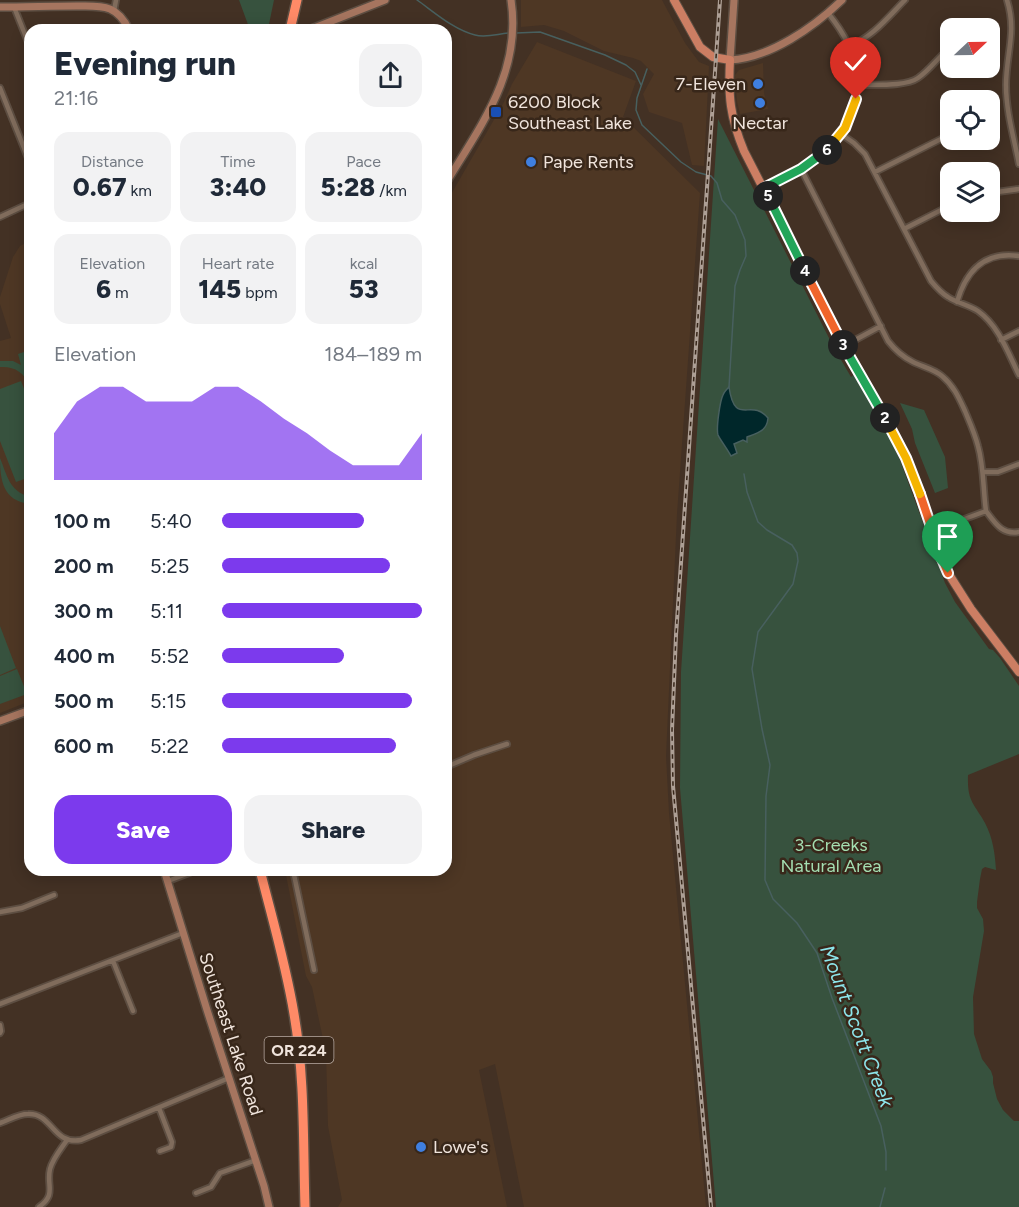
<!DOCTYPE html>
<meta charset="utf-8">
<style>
:root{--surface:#fff;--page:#f2f2f3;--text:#1f2937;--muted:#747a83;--accent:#7c3aed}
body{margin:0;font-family:Figtree,sans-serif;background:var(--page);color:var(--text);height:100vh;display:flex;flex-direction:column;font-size:22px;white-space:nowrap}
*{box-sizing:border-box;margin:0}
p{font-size:20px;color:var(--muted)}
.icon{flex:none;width:33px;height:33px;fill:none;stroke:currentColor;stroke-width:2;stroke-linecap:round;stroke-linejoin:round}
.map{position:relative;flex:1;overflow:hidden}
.side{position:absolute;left:24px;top:24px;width:428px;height:852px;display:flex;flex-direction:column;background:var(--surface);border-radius:18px;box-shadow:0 3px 15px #0003}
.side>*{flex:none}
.needle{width:39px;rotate:68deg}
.controls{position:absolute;left:940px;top:18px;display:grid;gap:12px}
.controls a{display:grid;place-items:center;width:60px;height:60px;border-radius:12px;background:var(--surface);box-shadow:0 3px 15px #0003;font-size:30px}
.pin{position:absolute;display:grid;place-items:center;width:51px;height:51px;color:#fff;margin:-62px -26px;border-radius:50% 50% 50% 0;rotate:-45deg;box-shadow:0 0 6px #0007}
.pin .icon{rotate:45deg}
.km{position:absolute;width:30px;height:30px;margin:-15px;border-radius:50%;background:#222;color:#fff;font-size:16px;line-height:30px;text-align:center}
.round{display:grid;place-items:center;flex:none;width:63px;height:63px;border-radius:18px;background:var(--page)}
.summary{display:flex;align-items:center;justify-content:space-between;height:102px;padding:0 30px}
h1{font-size:33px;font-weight:800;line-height:45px}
.figures{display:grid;grid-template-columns:repeat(3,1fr);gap:9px;height:102px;padding:6px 30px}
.figures div{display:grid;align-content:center;border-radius:15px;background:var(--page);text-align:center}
.figures b{font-size:26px;font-weight:800}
.figures small{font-size:16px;font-weight:400}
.figures p{font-size:16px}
.chart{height:168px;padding:12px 30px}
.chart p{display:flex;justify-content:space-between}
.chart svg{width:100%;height:108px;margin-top:6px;fill:var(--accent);opacity:.7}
.primary-button{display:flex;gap:12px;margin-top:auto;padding:12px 30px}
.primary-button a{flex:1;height:69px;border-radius:18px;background:var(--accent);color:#fff;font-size:24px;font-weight:800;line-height:69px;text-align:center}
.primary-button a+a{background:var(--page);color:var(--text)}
ul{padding:0 30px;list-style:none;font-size:20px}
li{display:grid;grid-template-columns:96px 72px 1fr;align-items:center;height:45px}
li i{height:15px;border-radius:8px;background:var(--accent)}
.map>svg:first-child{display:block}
.built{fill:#4e3724}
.green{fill:#37523e}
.water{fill:#00272a;stroke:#48605f;stroke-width:1.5}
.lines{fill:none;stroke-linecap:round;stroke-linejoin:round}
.stream{stroke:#48605f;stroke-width:1.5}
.street-casing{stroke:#5d4e42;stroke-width:8}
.secondary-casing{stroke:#5d4e42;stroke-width:10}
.primary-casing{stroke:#5d4e42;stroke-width:10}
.highway-casing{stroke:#5d4e42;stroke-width:12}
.street{stroke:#806c5c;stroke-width:4.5}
.secondary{stroke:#a6755f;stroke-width:7}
.primary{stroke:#cc7e63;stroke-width:8}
.highway{stroke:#fe8a67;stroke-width:9}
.rail-casing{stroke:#ad9f95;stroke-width:4}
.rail{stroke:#38271a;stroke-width:1.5;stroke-dasharray:4.5;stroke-linecap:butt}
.split-1-casing{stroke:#fff;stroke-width:12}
.split-2-casing{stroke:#fff;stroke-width:12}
.split-3-casing{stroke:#fff;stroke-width:12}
.split-4-casing{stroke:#fff;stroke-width:12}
.split-5-casing{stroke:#fff;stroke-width:12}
.split-6-casing{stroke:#fff;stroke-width:12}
.split-7-casing{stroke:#fff;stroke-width:12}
.split-1{stroke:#f0652b;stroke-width:8}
.split-2{stroke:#f5b400;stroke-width:8}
.split-3{stroke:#22a559;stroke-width:8}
.split-4{stroke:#f0652b;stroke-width:8}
.split-5{stroke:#22a559;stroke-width:8}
.split-6{stroke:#22a559;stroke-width:8}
.split-7{stroke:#f5b400;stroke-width:8}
.shop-dot{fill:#3f7fe0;stroke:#38271a;stroke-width:2}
.transit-dot{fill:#1a4fb4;stroke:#38271a;stroke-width:2}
.labels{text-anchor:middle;stroke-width:5;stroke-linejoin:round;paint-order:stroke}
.shield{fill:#38271a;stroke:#b9aba2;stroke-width:1.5}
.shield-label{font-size:16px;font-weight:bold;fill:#f0e4dc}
.poi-label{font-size:18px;fill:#f0e4dc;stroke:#38271a;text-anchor:start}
.park-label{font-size:18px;fill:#a4deb1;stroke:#38271a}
.street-label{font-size:18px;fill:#f0e4dc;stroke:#38271a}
.water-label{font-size:20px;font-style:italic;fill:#8de6ec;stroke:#38271a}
</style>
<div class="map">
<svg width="1019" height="1207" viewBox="0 0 1019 1207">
<rect width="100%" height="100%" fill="#433124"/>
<!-- built -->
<path class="built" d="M521 0H662L685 43 699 62 709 66 704 166 692 165 682 123 649 112 643 94 654 74 641 61 633 58 604 51 564 31 544 25 521 27Z
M537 42 636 81 623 117 700 193 677 514 666 756 669 813 706 1207H524L495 1064 479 1070 507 1207H338L342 1200 328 1126 326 1053 312 987 306 976 285 870H446V203L503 104 512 84Z
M763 63 764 93 768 109 740 114 737 101 735 75 739 70Z
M26 243 30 252V701L0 713V341L11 338 0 304V297L13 257 20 246Z"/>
<!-- green -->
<path class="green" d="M239 0H274L268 29 265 30H250Z
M718 119 833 346 851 377 854 375 886 431 900 460 945 583 955 602 989 649 993 650 1000 658 1019 686V754L968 775C967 802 974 803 985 823 993 838 995 854 996 870L985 867 982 869 980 879 977 902V908L983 919 984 931 973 997 974 1034 982 1059 991 1071 993 1077V1083L997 1099 1003 1110 1014 1121H1019V1207H716L680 788 681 672Z
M24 352 30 369V386C24 372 14 366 0 367V361H13L21 365 18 354Z
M21 381 30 404V477L16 482 0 441V389Z
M900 403 924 410 945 457 948 488 935 493 915 443 912 429Z
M0 458C7 475 9 491 30 497V504C3 501 0 480 0 458Z
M0 626 16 668 0 675Z
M17 669 27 694 0 704V676Z"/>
<!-- water -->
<path class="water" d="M729 387C735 428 751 397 768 418 767 431 758 433 747 437V442L743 440 734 444 737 453 731 456C728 450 719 438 718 435 716 428 720 401 723 395 724 392 727 389 729 387Z"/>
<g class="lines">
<!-- stream -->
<path class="stream" d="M417 0C434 12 454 30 475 35 486 38 497 34 508 33
M516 33 540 32 605 55 626 65 635 72 641 85
M647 69 637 98 636 110 642 125 681 162 696 172 711 176 717 183 722 200 735 215 745 240 746 256 740 270 735 286 729 387
M744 474 747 492 758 522 767 530 792 545 797 553 798 561 793 584 758 632 752 669 762 729 770 765 766 796 765 880 773 899 797 923 817 953 832 998 881 1126 886 1152V1170
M880 1207 885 1188"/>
<defs>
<path id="street" d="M1007 0C1017 32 1006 54 1006 85 1006 112 1014 138 1019 164
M14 7 30 47
M114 11 116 0
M849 46C872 38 889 16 905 0
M857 85C873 84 905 87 918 78 927 72 935 62 942 55
M0 88 30 163
M841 134 854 143 865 154 931 281C936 287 941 293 948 297 957 303 969 305 978 311 999 326 1008 353 1019 375
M801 169 888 341C895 350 903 357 913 362 923 367 934 369 942 376 954 386 959 398 965 411 970 423 975 434 978 446 984 467 983 490 986 511
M875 172 945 137
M764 188C784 178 806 169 824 154 855 126 865 82 848 44 843 33 836 23 828 13
M990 193 1019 189
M0 217 30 203
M904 229 951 205
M957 302C966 271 984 251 1019 256
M1001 340 1019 331
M844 346 881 326
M983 472H998L1019 464
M986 511C995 523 1002 535 1019 532
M932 531 986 511
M446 767 474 755 507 744
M293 870 314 970
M168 881 197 870
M0 912 22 908 54 895
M113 961 133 1011
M0 1004 183 933
M0 1025 1 1031 0 1033
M159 1108 172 1142 171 1147 160 1151
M0 1123C9 1120 18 1114 28 1114 53 1113 52 1145 81 1140L229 1078
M196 1193 211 1187 220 1173 256 1160
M39 1207C57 1194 46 1186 50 1169 53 1158 61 1149 67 1140"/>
<path id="secondary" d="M734 0 730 60C770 58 814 27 842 0
M0 7C26 7 51 6 77 6 87 6 100 5 110 9 119 13 125 21 129 30
M309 30 385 0
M446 183C481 125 522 72 511 0
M0 721 30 710
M164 870 207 1010 264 1186 269 1207"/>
<path id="primary" d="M674 0 700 47 713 57 730 60C728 96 730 117 744 151L844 346 897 439 906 458 942 559 950 576 971 609 1019 672"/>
<path id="highway" d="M290 30 297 0
M260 870C272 918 286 965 294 1014 305 1077 303 1143 305 1207"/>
</defs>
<!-- street casing -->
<use href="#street" class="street-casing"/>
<!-- secondary casing -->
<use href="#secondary" class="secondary-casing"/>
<!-- primary casing -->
<use href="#primary" class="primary-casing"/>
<!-- highway casing -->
<use href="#highway" class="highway-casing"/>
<!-- street -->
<use href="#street" class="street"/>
<!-- secondary -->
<use href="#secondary" class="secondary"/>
<!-- primary -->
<use href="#primary" class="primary"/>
<!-- highway -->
<use href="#highway" class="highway"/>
<defs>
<path id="rail" d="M711 1207 673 786 672 730 676 635 720 0"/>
</defs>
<!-- rail casing -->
<use href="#rail" class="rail-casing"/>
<!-- rail -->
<use href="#rail" class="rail"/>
</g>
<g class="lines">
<defs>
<path id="split-1" d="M920 494 942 559 948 573"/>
<path id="split-2" d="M885 418 906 458 920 494"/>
<path id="split-3" d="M843 345 885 418"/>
<path id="split-4" d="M805 271 843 345"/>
<path id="split-5" d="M768 196 805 271"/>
<path id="split-6" d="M768 196 764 188 801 169 827 150"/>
<path id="split-7" d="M827 150 845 128 856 99"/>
</defs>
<!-- split-1 casing -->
<use href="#split-1" class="split-1-casing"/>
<!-- split-2 casing -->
<use href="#split-2" class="split-2-casing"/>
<!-- split-3 casing -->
<use href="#split-3" class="split-3-casing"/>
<!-- split-4 casing -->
<use href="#split-4" class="split-4-casing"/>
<!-- split-5 casing -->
<use href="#split-5" class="split-5-casing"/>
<!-- split-6 casing -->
<use href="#split-6" class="split-6-casing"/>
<!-- split-7 casing -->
<use href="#split-7" class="split-7-casing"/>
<!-- split-1 -->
<use href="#split-1" class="split-1"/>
<!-- split-2 -->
<use href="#split-2" class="split-2"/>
<!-- split-3 -->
<use href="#split-3" class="split-3"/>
<!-- split-4 -->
<use href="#split-4" class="split-4"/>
<!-- split-5 -->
<use href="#split-5" class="split-5"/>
<!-- split-6 -->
<use href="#split-6" class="split-6"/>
<!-- split-7 -->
<use href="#split-7" class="split-7"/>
</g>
<!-- markers -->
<g class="shop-dot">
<circle cx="758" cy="84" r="6"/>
<circle cx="760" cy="103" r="6"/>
<circle cx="531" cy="162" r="6"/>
<circle cx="421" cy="1147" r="6"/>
</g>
<rect class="transit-dot" x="490" y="106" width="12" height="12" rx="3"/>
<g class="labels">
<!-- shield labels -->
<rect class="shield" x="264.5" y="1037" width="69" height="26" rx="4.5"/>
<g class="shield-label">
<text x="299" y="1056">OR 224</text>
</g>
<!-- poi labels -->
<g class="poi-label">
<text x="746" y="90" text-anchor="end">7-Eleven</text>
<text x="508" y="108">6200 Block<tspan x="508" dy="21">Southeast Lake</tspan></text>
<text x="760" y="129" text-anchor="middle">Nectar</text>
<text x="543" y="168">Pape Rents</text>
<text x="433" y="1153">Lowe's</text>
</g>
<!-- park labels -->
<g class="park-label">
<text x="831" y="851">3-Creeks<tspan x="831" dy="21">Natural Area</tspan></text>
</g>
<!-- street labels -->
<g class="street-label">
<text transform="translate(231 1034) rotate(72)" y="6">Southeast Lake Road</text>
</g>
<!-- water labels -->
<g class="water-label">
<text transform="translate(857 1026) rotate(69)" y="7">Mount Scott Creek</text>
</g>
</g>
</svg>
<div class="controls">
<a><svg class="needle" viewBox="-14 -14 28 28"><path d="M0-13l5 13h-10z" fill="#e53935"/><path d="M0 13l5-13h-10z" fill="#747a83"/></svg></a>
<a><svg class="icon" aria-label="locate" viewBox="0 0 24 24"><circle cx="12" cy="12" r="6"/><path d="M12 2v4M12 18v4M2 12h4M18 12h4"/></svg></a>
<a><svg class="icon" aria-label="layers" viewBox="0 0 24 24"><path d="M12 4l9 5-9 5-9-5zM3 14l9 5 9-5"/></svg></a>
</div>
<div class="pin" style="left:948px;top:573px;background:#1e9e55"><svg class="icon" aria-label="arrive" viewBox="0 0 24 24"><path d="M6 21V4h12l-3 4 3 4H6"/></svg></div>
<div class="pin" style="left:856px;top:99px;background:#d93025"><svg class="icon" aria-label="check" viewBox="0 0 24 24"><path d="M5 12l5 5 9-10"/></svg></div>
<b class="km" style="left:885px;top:418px">2</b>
<b class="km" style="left:843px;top:345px">3</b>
<b class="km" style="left:805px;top:271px">4</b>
<b class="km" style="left:768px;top:196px">5</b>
<b class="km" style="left:827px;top:150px">6</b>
<section class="side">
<div class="summary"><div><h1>Evening run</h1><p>21:16</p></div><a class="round"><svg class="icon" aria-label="share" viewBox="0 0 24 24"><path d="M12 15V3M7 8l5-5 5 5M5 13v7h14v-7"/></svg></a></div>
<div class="figures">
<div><p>Distance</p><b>0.67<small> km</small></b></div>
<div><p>Time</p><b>3:40</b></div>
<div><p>Pace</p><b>5:28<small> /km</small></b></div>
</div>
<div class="figures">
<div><p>Elevation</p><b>6<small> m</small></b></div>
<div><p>Heart rate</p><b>145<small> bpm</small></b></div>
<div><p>kcal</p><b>53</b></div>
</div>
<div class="chart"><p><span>Elevation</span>184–189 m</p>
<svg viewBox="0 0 160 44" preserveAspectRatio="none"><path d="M0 44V25L10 12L20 6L30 6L40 12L50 12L60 12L70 6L80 6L90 12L100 19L110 25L120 32L130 38L140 38L150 38L160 25V44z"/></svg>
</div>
<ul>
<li><b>100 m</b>5:40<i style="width:71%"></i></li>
<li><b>200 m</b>5:25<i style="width:84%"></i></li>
<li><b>300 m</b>5:11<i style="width:100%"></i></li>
<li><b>400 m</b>5:52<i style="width:61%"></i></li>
<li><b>500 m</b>5:15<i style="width:95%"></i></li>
<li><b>600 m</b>5:22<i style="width:87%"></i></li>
</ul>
<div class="primary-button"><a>Save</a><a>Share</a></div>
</section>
</div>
